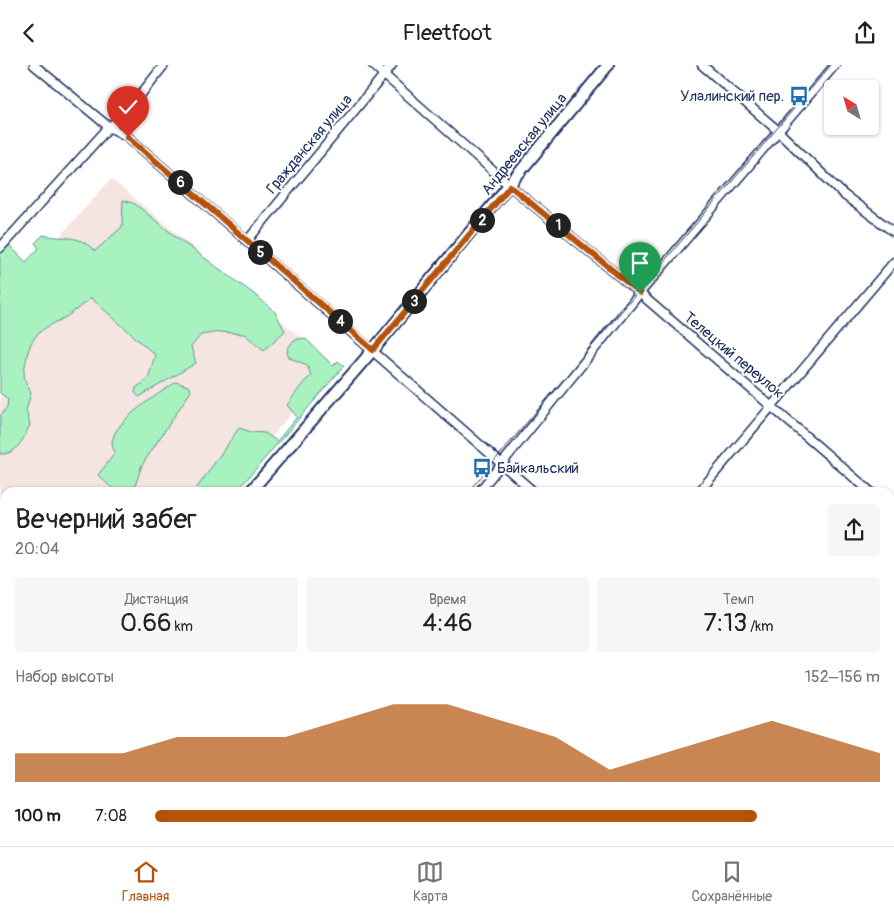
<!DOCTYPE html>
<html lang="ru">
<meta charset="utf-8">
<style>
:root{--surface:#fff;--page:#f6f6f6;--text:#222;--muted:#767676;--line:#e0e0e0;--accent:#b45309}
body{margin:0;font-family:Pangolin,sans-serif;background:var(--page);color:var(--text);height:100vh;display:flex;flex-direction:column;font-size:19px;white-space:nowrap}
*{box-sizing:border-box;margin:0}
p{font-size:16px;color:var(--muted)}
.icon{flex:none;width:28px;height:28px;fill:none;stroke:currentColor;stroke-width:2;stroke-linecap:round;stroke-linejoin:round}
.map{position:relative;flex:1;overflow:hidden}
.side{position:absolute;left:0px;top:422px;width:895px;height:359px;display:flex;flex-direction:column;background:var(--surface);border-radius:15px 15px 0 0;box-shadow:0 1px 4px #0004}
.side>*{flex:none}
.needle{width:32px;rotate:323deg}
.fabs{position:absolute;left:824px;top:15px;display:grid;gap:10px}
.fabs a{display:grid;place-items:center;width:55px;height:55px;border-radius:5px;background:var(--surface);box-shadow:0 1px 4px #0004;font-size:25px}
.pin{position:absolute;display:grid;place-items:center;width:42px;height:42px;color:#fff;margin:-51px -21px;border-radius:50% 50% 50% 0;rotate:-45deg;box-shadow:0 0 5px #0007}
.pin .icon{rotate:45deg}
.km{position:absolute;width:25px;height:25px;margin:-12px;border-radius:50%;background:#222;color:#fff;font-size:14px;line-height:25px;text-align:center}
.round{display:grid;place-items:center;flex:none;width:52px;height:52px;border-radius:5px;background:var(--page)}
.headline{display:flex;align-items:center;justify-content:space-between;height:85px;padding:0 15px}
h1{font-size:28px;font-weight:600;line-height:38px}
.figures{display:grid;grid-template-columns:repeat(3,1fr);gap:8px;height:85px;padding:5px 15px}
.figures div{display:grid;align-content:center;border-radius:5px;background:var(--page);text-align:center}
.figures b{font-size:25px;font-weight:600}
.figures small{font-size:14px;font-weight:400}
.figures p{font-size:14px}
.chart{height:140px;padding:10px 15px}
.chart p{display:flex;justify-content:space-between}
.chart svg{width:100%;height:90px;margin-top:5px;fill:var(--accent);opacity:.7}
ul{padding:0 15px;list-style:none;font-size:16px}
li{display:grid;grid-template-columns:80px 60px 1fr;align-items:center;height:38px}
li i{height:12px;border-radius:6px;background:var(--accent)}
header{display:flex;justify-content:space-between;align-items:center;height:65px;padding:0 15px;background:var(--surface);font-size:22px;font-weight:600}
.dock{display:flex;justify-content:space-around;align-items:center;height:70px;border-top:1px solid var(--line);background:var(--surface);font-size:14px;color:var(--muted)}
.dock a{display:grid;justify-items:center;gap:2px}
.dock .on{color:var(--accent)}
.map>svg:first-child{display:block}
.built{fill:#f5e5e0}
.green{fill:#a8f2c0;stroke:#62908f}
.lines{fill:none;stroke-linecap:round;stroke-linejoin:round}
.minor-casing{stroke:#1b2f5e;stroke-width:11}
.tertiary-casing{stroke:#1b2f5e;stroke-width:14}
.secondary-casing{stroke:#1b2f5e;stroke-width:15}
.minor{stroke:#fff;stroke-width:8}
.tertiary{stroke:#fff;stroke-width:10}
.secondary{stroke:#fff;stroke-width:11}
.tram{stroke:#1b2f5e;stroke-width:1}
.route-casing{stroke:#fff;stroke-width:10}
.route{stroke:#b45309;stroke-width:6}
.labels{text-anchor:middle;stroke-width:4;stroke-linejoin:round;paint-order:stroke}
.poi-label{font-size:15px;fill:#1b2f5e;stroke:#fff;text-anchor:end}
.street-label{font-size:15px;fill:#1b2f5e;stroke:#fff}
</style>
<header><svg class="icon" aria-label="back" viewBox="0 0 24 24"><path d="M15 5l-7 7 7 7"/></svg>Fleetfoot<svg class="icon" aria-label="share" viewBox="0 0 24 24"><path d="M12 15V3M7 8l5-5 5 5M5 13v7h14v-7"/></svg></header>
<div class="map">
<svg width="894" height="781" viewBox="0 0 894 781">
<rect width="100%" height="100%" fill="#fff"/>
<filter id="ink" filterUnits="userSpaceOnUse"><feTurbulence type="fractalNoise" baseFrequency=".02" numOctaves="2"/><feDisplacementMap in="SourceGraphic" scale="10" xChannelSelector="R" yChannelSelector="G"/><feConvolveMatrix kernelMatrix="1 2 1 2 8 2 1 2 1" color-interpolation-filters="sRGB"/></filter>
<g filter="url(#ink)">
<!-- built -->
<path class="built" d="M111 114 333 299 225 427 5 428V511L0 507V238Z"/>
<!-- green -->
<path class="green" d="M123 135 135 139 180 175 254 229 275 247 285 266 264 285 244 269 220 267 201 270 191 282 196 298 139 332 135 328 136 323 148 314 155 290 91 233C83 239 75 246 66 252 46 263 33 265 27 291 23 311 22 309 31 328L26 345 30 360C23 373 18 390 0 389V351L7 342 8 334 0 328V231L1 229 0 224V189L8 179 26 197 39 183 35 178 43 170C66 175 77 168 95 186L122 162Z
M305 273 333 301 338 296 344 301 236 427H194L239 363 251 367 265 368 277 376 297 352 287 340 304 317 311 311 307 300 290 293 287 289 288 283 294 275Z
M176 317 188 321 191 326 142 400 133 427H116L98 410 115 388C114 385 112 380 112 377 115 354 158 330 176 317Z"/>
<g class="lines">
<defs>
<path id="minor" d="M34 0 109 62 128 72 535 428
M373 0 510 121 637 226 872 428
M702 0 776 64 844 130 894 167
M247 176 392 0
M0 183 109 62 127 47 164 0
M478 428 640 228 835 0
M698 428 894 197
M890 444 894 447
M890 462 894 457
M0 537 5 541
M283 776 289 781
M614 776 620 781
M167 781 171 776
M398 781 402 776
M837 781 841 776"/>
<path id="tertiary" d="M249 428 373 285 608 0
M0 718 5 712"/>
<path id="secondary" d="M890 718 894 713
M890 736 894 739"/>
</defs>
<!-- minor casing -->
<use href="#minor" class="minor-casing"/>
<!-- tertiary casing -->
<use href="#tertiary" class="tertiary-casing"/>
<!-- secondary casing -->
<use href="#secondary" class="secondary-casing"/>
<!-- minor -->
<use href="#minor" class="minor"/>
<!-- tertiary -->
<use href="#tertiary" class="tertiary"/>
<!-- secondary -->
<use href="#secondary" class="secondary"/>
<!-- tram -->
<path class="tram" d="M467 428 831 0
M605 776 611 781"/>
</g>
</g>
<g class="lines" filter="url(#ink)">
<defs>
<path id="route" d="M128 72 373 285 510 121 640 228"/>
</defs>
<!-- route casing -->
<use href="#route" class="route-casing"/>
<!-- route -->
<use href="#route" class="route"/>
</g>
<!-- icons -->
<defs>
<symbol id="bus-bare" viewBox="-9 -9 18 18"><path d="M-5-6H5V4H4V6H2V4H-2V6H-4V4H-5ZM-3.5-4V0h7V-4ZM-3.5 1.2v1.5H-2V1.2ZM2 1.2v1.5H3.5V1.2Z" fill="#1f6fb2" stroke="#fff" stroke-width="2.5" paint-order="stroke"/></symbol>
</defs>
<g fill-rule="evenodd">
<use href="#bus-bare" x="785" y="17" width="28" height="28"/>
<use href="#bus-bare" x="468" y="389" width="28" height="28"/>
</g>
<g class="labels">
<!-- poi labels -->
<g class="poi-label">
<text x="784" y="36">Улалинский пер.</text>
<text x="497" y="408" text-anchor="start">Байкальский</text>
</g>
<!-- street labels -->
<g class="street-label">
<text transform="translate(309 79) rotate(-50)" y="5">Гражданская улица</text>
<text transform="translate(524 79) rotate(-51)" y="5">Андреевская улица</text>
<text transform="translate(734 290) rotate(40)" y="5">Телецкий переулок</text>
</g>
</g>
</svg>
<div class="fabs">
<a><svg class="needle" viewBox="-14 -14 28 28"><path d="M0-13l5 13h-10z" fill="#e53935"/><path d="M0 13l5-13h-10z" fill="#767676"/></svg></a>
</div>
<div class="pin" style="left:640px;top:228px;background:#1e9e55"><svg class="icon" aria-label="arrive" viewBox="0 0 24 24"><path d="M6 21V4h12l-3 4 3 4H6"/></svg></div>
<div class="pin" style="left:128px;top:72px;background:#d93025"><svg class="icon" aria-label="check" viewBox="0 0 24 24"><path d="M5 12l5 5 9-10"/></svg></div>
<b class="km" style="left:558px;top:160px">1</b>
<b class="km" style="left:482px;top:155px">2</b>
<b class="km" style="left:414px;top:236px">3</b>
<b class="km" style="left:340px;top:256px">4</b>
<b class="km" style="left:260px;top:187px">5</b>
<b class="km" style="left:180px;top:117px">6</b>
<section class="side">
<div class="headline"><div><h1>Вечерний забег</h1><p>20:04</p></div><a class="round"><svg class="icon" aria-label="share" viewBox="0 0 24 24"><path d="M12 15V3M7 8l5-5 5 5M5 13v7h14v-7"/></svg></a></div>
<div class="figures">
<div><p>Дистанция</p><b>0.66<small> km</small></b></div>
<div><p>Время</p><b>4:46</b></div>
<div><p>Темп</p><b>7:13<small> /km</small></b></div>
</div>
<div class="chart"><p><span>Набор высоты</span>152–156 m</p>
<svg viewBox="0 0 160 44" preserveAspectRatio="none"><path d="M0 44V30L10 30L20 30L30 22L40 22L50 22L60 14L70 6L80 6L90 14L100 22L110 38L120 30L130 22L140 14L150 22L160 30V44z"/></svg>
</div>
<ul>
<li><b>100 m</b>7:08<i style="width:83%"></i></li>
</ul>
</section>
</div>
<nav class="dock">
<a class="on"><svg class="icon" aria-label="home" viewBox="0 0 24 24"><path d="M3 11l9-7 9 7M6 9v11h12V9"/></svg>Главная</a>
<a><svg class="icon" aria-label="map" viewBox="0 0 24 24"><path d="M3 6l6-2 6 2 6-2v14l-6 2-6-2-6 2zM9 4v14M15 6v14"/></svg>Карта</a>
<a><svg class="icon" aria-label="saved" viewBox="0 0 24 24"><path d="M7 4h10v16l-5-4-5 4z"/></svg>Сохранённые</a>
</nav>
